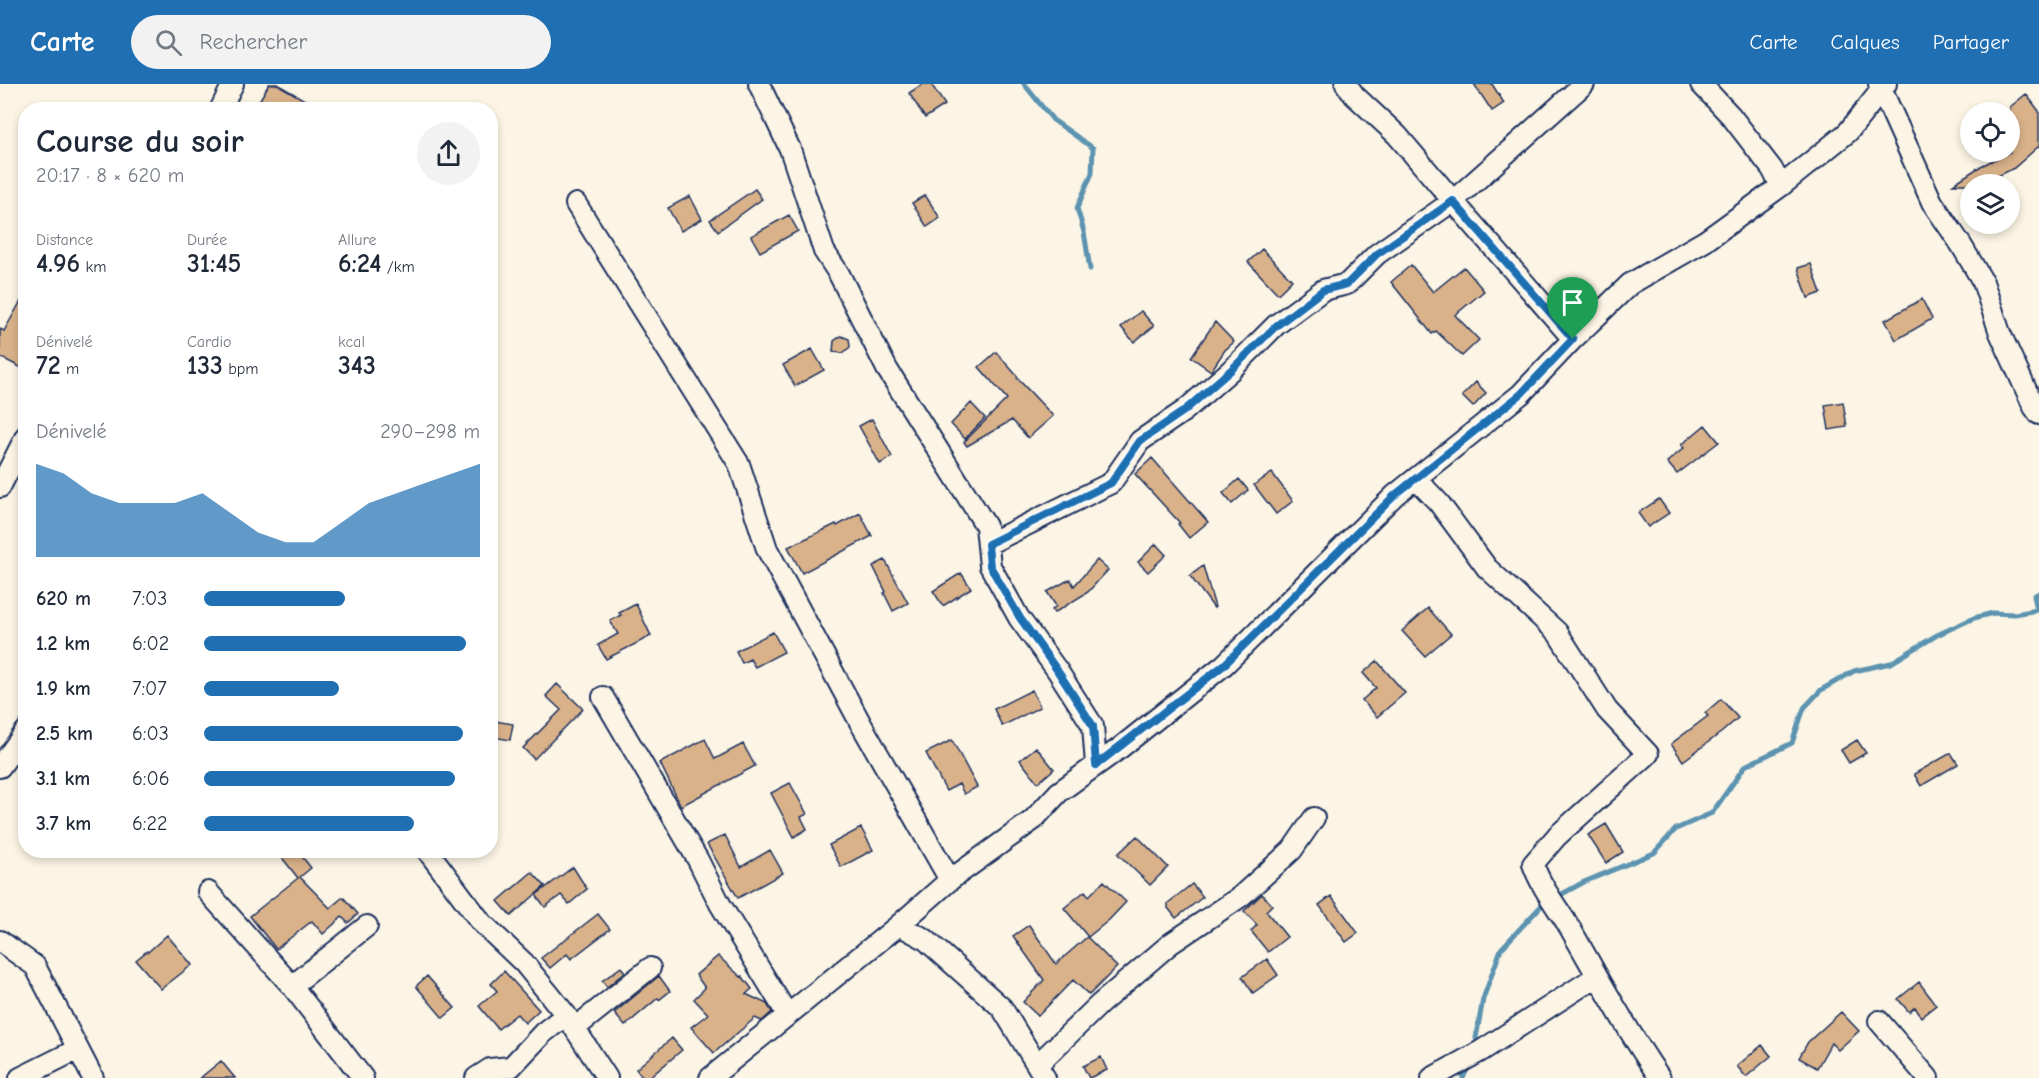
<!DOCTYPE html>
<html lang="fr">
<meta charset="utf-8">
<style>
:root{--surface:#fff;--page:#f2f2f3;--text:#1f2937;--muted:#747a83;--accent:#1f6fb2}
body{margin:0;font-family:"Comic Neue",sans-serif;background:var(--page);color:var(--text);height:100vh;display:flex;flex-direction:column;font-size:22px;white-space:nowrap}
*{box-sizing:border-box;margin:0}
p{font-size:20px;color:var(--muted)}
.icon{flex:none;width:33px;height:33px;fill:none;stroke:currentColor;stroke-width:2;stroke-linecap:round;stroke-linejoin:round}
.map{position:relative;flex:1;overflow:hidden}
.panel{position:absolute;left:18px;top:18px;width:480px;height:756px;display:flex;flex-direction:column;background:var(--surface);border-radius:24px;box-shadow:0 3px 9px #0003}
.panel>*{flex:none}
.controls{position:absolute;left:1960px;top:18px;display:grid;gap:12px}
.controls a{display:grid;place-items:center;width:60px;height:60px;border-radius:50%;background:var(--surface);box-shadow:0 3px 9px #0003;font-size:30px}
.pin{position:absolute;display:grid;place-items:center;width:51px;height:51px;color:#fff;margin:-62px -26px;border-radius:50% 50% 50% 0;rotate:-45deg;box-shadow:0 0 6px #0007}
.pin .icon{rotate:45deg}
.round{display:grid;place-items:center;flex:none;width:63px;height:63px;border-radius:32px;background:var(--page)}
.head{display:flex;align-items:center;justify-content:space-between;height:102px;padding:0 18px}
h1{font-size:33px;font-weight:700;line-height:45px}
.figures{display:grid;grid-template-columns:repeat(3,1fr);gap:9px;height:102px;padding:6px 18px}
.figures div{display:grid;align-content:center}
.figures b{font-size:26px;font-weight:700}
.figures small{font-size:16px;font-weight:400}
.figures p{font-size:16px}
.chart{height:168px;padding:12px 18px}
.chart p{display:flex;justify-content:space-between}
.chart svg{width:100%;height:108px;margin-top:6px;fill:var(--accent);opacity:.7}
ul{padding:0 18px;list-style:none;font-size:20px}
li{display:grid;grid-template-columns:96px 72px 1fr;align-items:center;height:45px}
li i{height:15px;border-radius:8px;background:var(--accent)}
header{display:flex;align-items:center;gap:36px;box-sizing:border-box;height:84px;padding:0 30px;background:var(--accent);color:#fff}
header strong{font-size:28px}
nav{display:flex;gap:33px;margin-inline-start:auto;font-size:21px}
.search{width:420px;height:54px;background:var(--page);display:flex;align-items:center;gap:15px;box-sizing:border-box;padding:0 21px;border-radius:33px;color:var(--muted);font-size:22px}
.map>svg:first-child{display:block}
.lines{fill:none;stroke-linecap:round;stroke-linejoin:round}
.stream{stroke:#5c93b0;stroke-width:5}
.building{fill:#d9b28a;stroke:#1b2f5e;stroke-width:1.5}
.street-casing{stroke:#1b2f5e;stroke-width:24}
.street{stroke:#fcf5e5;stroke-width:20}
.route-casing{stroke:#fff;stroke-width:12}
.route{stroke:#1f6fb2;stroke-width:8}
</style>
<header>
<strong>Carte</strong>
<div class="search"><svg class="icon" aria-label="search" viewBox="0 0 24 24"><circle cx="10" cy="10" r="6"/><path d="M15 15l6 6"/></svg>Rechercher</div>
<nav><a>Carte</a><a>Calques</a><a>Partager</a></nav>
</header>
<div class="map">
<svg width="2039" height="994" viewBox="0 0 2039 994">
<rect width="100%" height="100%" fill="#fcf5e5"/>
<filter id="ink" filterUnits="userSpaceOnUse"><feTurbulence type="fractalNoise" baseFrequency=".0167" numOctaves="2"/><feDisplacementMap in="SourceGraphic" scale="12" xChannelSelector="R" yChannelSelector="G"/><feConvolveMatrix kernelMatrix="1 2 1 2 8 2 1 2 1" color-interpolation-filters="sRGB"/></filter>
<g filter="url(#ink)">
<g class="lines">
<!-- stream -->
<path class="stream" d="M1024 0 1053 36 1093 64 1092 89 1077 124 1084 148 1090 185
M1479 963 1476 954 1483 915 1501 865 1542 821 1584 798 1654 769 1676 745 1712 729 1745 682 1792 659 1804 624 1821 606 1854 587 1891 579 1937 551 1974 534 1993 529 2015 530 2037 526 2034 512 2039 509
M1463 994 1469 982"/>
</g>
<!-- building -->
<path class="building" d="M269 0H277L322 26H273L259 17Z
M923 0H931L945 21 925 34 909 9Z
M1474 0H1492L1504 19 1492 27Z
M2026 10 2039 27V62L2014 84 1996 93 1997 95 1989 100H1953L1981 82 2010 68V23Z
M755 105 762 115 718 147 710 136Z
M925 111 940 134 927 143 912 119Z
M690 112 702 135 681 147 668 124Z
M789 131 798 147 760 168 751 152Z
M1262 165 1292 196 1278 210 1248 178Z
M1811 180 1821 209 1808 214 1798 184Z
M1411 181 1433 208 1464 183 1484 207 1455 231 1479 256 1462 272 1436 247 1432 250 1391 198Z
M26 208V286L0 273V245L4 247Z
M1922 215 1932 235 1896 256 1885 236Z
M1141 227 1154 242 1134 258 1121 243Z
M1215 238 1234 258 1225 266 1211 287 1191 273Z
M841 252 849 255 850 263 843 269 833 268 834 257Z
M812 265 824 286 795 302 783 281Z
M996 268 1018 293 1017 294 1053 332 1028 354 1012 336 967 362 964 358 1007 315 979 283Z
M1476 298 1486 309 1473 323 1462 312Z
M1843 318 1847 343 1829 346 1825 321Z
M971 319 985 334 965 355 951 340Z
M872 335 892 373 880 380 859 342Z
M1705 341 1719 358 1677 390 1667 378 1684 364 1681 361Z
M1152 374 1208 438 1189 454 1178 440 1180 439 1135 390Z
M1272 389 1293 417 1276 430 1254 401Z
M1239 395 1248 406 1232 420 1223 409Z
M1659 415 1669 429 1648 443 1638 429Z
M860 429 872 452 802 489 788 463 828 444 836 440 837 442Z
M1156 460 1166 471 1148 488 1138 478Z
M885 476 908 519 893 527 884 509 886 508 873 482Z
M1097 476 1108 486 1088 508 1054 529 1052 526 1056 522 1047 508 1070 495 1074 502Z
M1203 482 1215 523 1214 524 1190 492Z
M961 489 971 504 943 522 933 507Z
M636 520 651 552 606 575 598 561 618 550 610 537 621 531 619 529Z
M1428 524 1451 550 1425 572 1402 547Z
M773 548 784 568 755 583 750 575 742 579 736 567Z
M1377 577 1405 609 1377 633 1362 616 1376 604 1363 589Z
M557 600 583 625 534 675 523 664 561 626 546 612Z
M1032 606 1040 623 1002 642 994 625Z
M1721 615 1738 634 1722 648 1683 677 1671 660 1708 632 1705 629Z
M495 637 513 640 510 656 493 653Z
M705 655 715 675 743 660 755 682 681 722 660 679Z
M952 656 977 703 964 710 959 700 946 707 926 669Z
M1857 656 1866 669 1849 679 1841 666Z
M1036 663 1054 685 1038 699 1020 676Z
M1951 669 1958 680 1921 702 1914 690Z
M790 699 807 730 801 733 807 745 794 753 771 709Z
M1606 740 1623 768 1606 779 1588 751Z
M861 744 873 766 841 783 829 761Z
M725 751 741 783 770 766 783 789 738 814 707 760Z
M1137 752 1168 783 1150 801 1118 770Z
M276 766H297L311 784 300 793 330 824 343 813 358 830 348 839 342 833 323 850 312 837 276 865 250 832 298 794Z
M573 783 587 805 569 820 561 811 545 823 536 811Z
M532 788 545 802 511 832 498 817Z
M1104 797 1126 818 1109 836 1088 853 1064 824 1085 807 1089 812Z
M1192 800 1203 813 1176 834 1168 824V819Z
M1262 810 1272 821 1266 827 1287 853 1268 868 1251 847 1257 841 1244 827Z
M1331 812 1358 849 1346 858 1319 821Z
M598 830 610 845 571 875 567 870 550 884 541 874Z
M1029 841 1056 880 1087 853 1117 883 1089 911 1073 896 1038 932 1023 918 1044 896 1013 852Z
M167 851 192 881 161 905 136 876 147 867 148 868Z
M718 872 741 893 742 892 752 905 746 910 767 920 772 928 762 937 755 934 714 969 691 943 708 930 694 915 705 904 696 891Z
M1267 875 1278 891 1253 909 1242 893Z
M621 883 625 888 607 903 602 897Z
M504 887 539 926 525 939 517 930 498 945 479 922 497 907 491 900Z
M427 892 455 924 443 934 416 902Z
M659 892 670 907 659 916 658 914 625 942 614 929Z
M1919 898 1936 921 1921 933 1915 923 1909 928 1898 915Z
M1841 928 1859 947 1838 966 1831 959 1817 984 1799 974 1808 958Z
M672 954 682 966 649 994H643L636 985Z
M1762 961 1771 972 1746 993 1737 982Z
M1101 973 1107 986 1089 994 1083 982Z
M221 977 235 994H200Z"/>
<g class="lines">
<defs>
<path id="street" d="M759 0 790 65 824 167 839 190 887 285 986 442 990 482 1019 534 1057 586 1093 642 1096 681
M1346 0 1355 12 1397 51 1453 117 1573 255
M1701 0 1731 32 1772 85 1781 102
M1879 0 1932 118 1960 159 1983 198 2000 249 2034 323 2039 330
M220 26 233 0
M576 120 739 380 767 465 861 640 950 796
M1416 395 1439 419 1487 484 1557 548 1607 626 1648 670 1557 752 1533 780C1541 803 1557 823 1570 844 1599 895 1627 946 1660 994
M0 403 26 352
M988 460 1111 399 1140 357 1184 327 1207 307 1231 286 1276 241 1323 206 1347 200 1377 170 1453 117 1584 0
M603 613 698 776 720 820 787 930
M0 683 26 647
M427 766 481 838 524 879 566 931 607 994
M208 808 292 902 363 994
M899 841 925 855 1002 924 1045 994
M0 857 35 882 93 994
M292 902 367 842
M1879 937 1928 994
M575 944 650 884
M1038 980 1100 920 1170 860 1240 813 1292 766 1314 734
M20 994 78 965
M476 994 490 985 511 983 543 949 566 931
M710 994 899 841 950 796 1033 736 1059 708 1120 664 1224 581 1395 411 1521 310 1573 255 1630 200 1705 157 1781 102 1848 48 1886 0
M1432 994 1481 967 1597 892"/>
</defs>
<!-- street casing -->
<use href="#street" class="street-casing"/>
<!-- street -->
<use href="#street" class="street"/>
</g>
</g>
<g class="lines" filter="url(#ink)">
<defs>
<path id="route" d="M1453 117 1573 255 1521 310 1395 411 1224 581 1096 681 1093 642 1057 586 1020 534 990 482 988 460 1111 399 1140 357 1184 327 1231 286 1276 242 1323 206 1347 200 1377 170Z"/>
</defs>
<!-- route casing -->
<use href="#route" class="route-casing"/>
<!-- route -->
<use href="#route" class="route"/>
</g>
</svg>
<div class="controls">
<a><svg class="icon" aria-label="locate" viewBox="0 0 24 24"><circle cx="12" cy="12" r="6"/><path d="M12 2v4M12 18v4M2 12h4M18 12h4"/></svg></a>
<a><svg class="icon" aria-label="layers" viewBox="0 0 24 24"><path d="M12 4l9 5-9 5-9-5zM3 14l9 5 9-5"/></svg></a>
</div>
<div class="pin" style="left:1573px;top:255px;background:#1e9e55"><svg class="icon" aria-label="arrive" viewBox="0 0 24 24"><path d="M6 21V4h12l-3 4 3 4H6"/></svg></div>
<section class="panel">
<div class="head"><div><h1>Course du soir</h1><p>20:17 · 8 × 620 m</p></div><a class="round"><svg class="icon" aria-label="share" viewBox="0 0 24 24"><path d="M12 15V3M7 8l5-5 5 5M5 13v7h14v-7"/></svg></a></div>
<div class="figures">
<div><p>Distance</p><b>4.96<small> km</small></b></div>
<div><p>Durée</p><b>31:45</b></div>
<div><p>Allure</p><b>6:24<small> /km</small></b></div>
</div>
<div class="figures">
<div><p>Dénivelé</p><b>72<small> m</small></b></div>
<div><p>Cardio</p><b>133<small> bpm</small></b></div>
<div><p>kcal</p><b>343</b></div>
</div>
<div class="chart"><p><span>Dénivelé</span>290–298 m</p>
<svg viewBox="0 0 160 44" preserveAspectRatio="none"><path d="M0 44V6L10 10L20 18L30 22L40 22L50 22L60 18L70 26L80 34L90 38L100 38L110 30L120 22L130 18L140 14L150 10L160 6V44z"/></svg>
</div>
<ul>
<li><b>620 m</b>7:03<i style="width:51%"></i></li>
<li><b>1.2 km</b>6:02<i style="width:95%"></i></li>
<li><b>1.9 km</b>7:07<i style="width:49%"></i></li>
<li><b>2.5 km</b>6:03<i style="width:94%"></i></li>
<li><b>3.1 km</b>6:06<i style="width:91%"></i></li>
<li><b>3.7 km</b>6:22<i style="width:76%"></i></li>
</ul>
</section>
</div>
